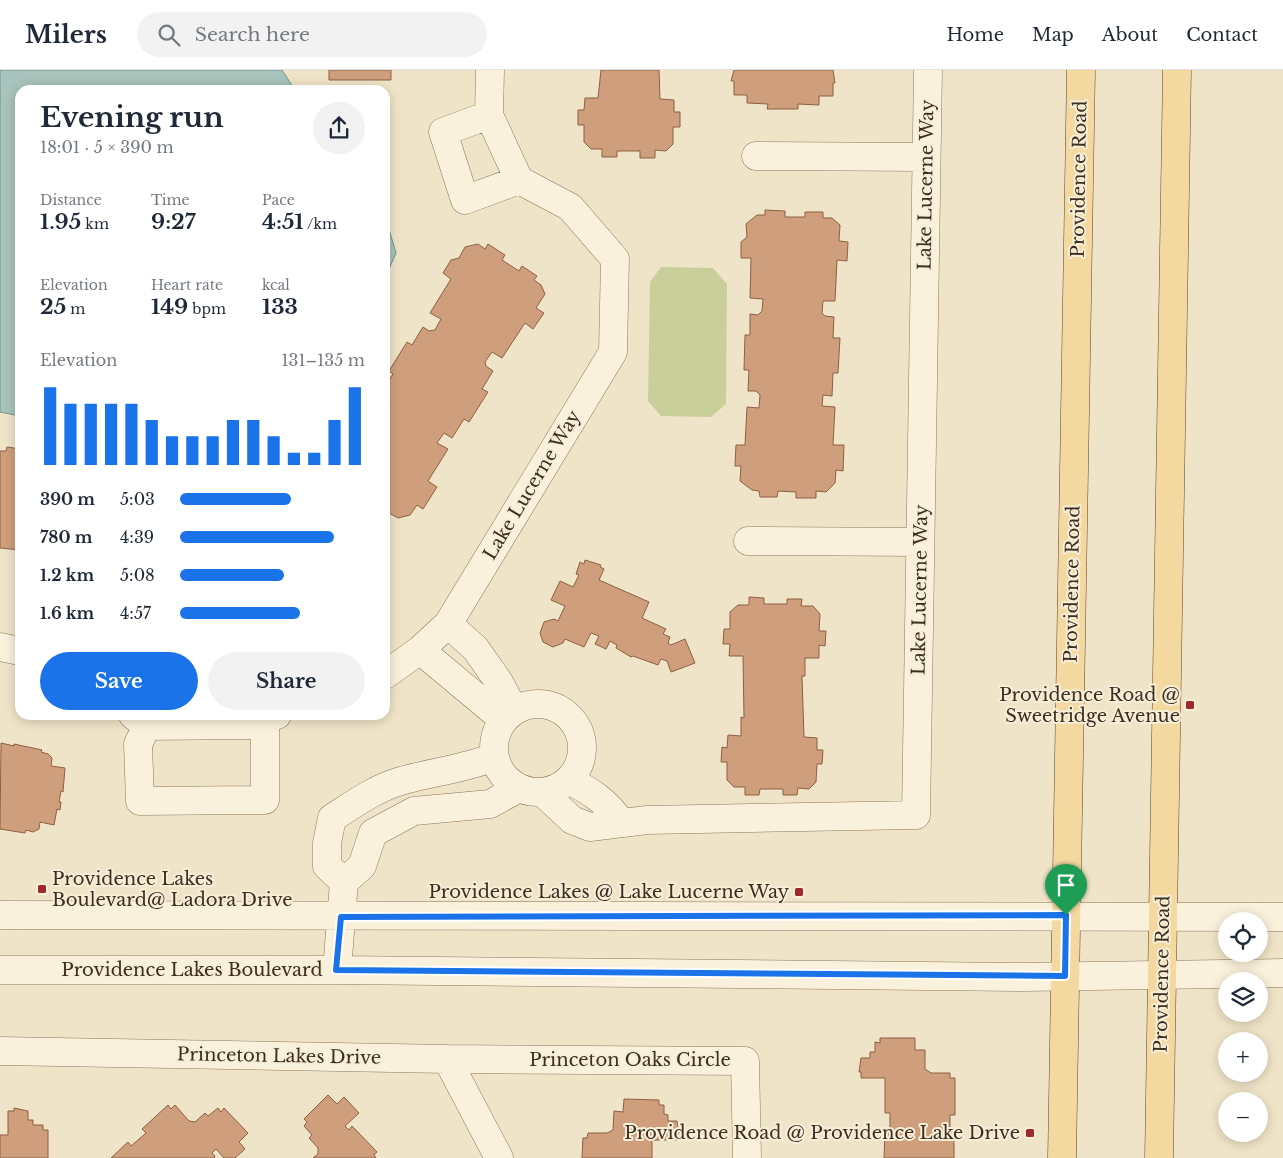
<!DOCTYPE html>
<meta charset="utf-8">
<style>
:root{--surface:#fff;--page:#f2f2f3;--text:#1f2937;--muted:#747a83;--line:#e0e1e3;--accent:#1a73e8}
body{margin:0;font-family:"Libre Baskerville",serif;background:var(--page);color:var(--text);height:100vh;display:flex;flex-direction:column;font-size:19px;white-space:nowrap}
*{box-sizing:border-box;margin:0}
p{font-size:16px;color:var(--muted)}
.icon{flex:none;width:28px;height:28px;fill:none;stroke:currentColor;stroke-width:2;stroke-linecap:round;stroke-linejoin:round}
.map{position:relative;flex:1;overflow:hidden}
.drawer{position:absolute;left:15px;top:15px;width:375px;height:635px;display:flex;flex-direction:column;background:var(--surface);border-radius:15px;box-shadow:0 2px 12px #0003}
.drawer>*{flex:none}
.fabs{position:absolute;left:1218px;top:842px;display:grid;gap:10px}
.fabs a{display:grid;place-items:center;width:50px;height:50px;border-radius:50%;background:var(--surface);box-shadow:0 2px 12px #0003;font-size:25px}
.pin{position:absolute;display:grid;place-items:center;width:42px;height:42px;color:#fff;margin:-51px -21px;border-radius:50% 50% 50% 0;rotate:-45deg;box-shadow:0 0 5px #0007}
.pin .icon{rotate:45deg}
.round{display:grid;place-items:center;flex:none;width:52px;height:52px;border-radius:26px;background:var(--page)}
.overview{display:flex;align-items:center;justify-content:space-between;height:85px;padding:0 25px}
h1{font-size:28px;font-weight:700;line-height:38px}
.figures{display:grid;grid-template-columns:repeat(3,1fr);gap:8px;height:85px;padding:5px 25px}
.figures div{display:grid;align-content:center}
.figures b{font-size:21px;font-weight:700}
.figures small{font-size:14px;font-weight:400}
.figures p{font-size:14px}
.chart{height:140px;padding:10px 25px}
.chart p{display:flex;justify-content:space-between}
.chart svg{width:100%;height:90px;margin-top:5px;stroke:var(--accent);stroke-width:6}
.cta{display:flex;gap:10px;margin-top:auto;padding:10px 25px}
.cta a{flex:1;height:58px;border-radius:30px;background:var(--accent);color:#fff;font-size:20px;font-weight:700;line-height:58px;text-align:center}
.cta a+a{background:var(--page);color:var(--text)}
ul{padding:0 25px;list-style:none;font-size:16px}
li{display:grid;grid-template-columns:80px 60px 1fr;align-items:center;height:38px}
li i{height:12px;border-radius:6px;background:var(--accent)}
header{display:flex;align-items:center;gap:30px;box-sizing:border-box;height:70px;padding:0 25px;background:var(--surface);border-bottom:1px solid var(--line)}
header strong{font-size:24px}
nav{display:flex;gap:28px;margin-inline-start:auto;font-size:18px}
.search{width:350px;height:45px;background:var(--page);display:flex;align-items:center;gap:12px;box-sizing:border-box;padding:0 18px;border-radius:28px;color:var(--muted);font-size:19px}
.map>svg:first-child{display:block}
.green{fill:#c9cf9b}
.water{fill:#a9c4bc;stroke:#6f938a}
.building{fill:#cf9f7d;stroke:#8d5f41}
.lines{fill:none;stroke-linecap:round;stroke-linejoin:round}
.minor-casing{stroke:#8d765c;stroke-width:29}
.major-casing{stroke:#5b4430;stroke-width:29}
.minor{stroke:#faf1dc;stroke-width:28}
.major{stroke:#f3d9a0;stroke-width:28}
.route-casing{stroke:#fff;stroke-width:10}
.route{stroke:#1a73e8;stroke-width:6}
.poi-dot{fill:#9e2a2b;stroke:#f7eed8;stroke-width:2}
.labels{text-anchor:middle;stroke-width:4;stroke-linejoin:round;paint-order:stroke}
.street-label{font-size:18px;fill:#3d2e20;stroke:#f7eed8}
.poi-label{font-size:18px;fill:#3d2e20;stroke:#f7eed8;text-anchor:end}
</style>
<header>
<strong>Milers</strong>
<div class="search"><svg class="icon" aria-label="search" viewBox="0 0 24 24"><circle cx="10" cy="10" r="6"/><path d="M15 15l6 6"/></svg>Search here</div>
<nav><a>Home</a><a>Map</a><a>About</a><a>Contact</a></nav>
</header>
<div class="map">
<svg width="1283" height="1088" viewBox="0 0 1283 1088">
<rect width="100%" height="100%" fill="#f0e4c8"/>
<!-- green -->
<path class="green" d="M661 197 713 198 727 214 726 334 711 347 661 346 648 331 650 212Z"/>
<!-- water -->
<path class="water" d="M0 0H282L295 20H20V346L0 342Z
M385 146 396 183 385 208Z"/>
<!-- building -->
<path class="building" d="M329 0H391V10H329Z
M601 0H659L660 29 674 30V42H680V57H673V74L666 81 655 80V88H640V81H617V87H602V79H591L584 72V55H578V40H584L585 28H598Z
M734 0H833L835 13H833V26H819V35L798 34V39H767L768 34 747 33V25H734V11H731Z
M765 140 785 141V147H805V142H823V148H832L840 155 839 171 848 172 847 191 837 190 835 231H823L822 243 825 246 834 247 833 268H840L838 303H833L832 326 823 325 822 336 835 337 833 375H844L843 401 836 400 835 413 826 422 816 421V428H796V422L778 421 777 427H760L759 421 752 420 740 411 741 396H735L736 375H745L747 337 759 338 760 325 756 321H748L749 300H744L745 265H750V244L758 245 762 241 763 229 750 228 751 188H741V172L747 167 746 154 757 145H765Z
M478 174 485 179 488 174 505 185 502 190 519 201 522 196 537 206 534 210 541 215 545 224 536 238 544 243 533 259 525 253 502 288 492 282 485 292 486 296 493 301 482 319 488 322 469 352 464 349 452 368 444 363 437 373 448 379 428 411 437 417 423 439 417 435 410 445 398 448 389 443 386 449 385 339 390 331 385 324V317L393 304 389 301 407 272 412 275 423 257 429 261 435 260 441 249 430 243 451 209 443 203 451 190 459 188 465 177Z
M7 377 20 379V480L0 478V381H6Z
M585 490 601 495 600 497 604 499 599 510 649 532 642 548 666 559 663 564 670 567 668 573 671 575 685 569 695 593 671 602 667 591 661 589 658 595 633 586 631 587 616 578 617 575 610 571 606 579 595 574 599 566 591 563 584 577 565 569 563 573 553 577 543 572 540 563 544 552 554 549 558 551 565 536 551 530 560 511 573 517 579 505 576 504 580 492 584 494Z
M749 527 764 528V534H787V529H802L801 536H813L820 544 819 561H826L825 576 819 575V588H805V606H802L804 667 817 668V680H823L822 694H817L816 712 809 719 798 718 797 725H783V719H760L759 725H745V717H734L727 710V692H721L722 677 727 678 728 665 741 666V647L744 648 743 586H729L730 574H723L724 559H730V542L738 535H749Z
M1 673 14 676V674L42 680 41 682 48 684 52 688 51 696 65 698 63 722 61 721 59 732H61L60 740 57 739 54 755 40 752 39 759 33 762 26 760 25 763 0 759Z
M880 968H915V980H925V999L931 1003H950V1008H955V1045H950V1064H954V1088H884L885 1063 890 1064V1043H885V1008H861V1002H859L861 988H870V982H875V972L880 973Z
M328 1025 337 1034 344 1027 359 1043 345 1056 349 1060 352 1056 377 1082 374 1085 376 1088H313L318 1084V1078L309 1068 312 1065 304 1056 307 1052 304 1049Z
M624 1029 659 1030V1035H664V1044L668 1045V1051H677L679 1064H677V1070H652V1088H582L583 1068H587L588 1063H607L613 1060 614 1041 623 1042Z
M168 1035 171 1039 175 1035 189 1051 195 1052 205 1043 208 1046 218 1038 221 1042 224 1038 248 1063 239 1072 245 1079 235 1088H224L216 1079 212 1083 215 1086 214 1088H111L128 1072 131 1076 146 1063 142 1059Z
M14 1038 28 1041V1050H33V1055H43V1060H48V1088H0V1065H8V1041H14Z"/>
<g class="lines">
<defs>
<path id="minor" d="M489 45 443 62 465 130 519 110
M756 86 926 87
M748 471 920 472
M448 554 475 578 499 612 514 640
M0 577 20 581
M420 580 504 650
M385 605 420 580 448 554 613 282 615 189 570 137 519 110 489 45 490 0
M494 678a44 44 0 1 1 88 0a44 44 0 1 1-88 0Z
M133 645 147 656 251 655 277 645
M147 656 138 674 140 731 265 730V649
M569 710C590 721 608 732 621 753
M542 722 572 750 590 757 647 750 916 745 928 0
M344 812 327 796V773L332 748C354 734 376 718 401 711 432 702 464 699 494 687
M0 845 1283 847
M0 900H337L1025 907 1283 903
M337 900 344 812 362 796 373 763 414 741 490 734 519 718
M0 981 447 989 499 1088
M447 989 745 991 747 1088"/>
<path id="major" d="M1062 1088 1081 0
M1159 1088 1177 0"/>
</defs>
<!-- minor casing -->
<use href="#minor" class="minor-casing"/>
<!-- major casing -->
<use href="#major" class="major-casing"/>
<!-- minor -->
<use href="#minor" class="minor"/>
<!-- major -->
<use href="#major" class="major"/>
</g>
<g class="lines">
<defs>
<path id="route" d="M1066 845 1065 906 336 900 341 847Z"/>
</defs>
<!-- route casing -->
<use href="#route" class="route-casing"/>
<!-- route -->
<use href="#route" class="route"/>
</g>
<!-- markers -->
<g class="poi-dot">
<rect x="1185" y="630" width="10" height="10" rx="2.5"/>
<rect x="37" y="814" width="10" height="10" rx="2.5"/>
<rect x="794" y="817" width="10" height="10" rx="2.5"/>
<rect x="1025" y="1058" width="10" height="10" rx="2.5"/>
</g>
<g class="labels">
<!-- street labels -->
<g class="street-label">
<text transform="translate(1079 109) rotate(-89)" y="6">Providence Road</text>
<text transform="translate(926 115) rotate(-89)" y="6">Lake Lucerne Way</text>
<text transform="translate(532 415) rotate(-59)" y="6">Lake Lucerne Way</text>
<text transform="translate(1072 514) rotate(-89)" y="6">Providence Road</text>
<text transform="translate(920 520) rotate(-89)" y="6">Lake Lucerne Way</text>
<text x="192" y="906">Providence Lakes Boulevard</text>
<text transform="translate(1162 904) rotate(-89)" y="6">Providence Road</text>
<text transform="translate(279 986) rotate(1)" y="6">Princeton Lakes Drive</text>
<text x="630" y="996">Princeton Oaks Circle</text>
</g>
<!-- poi labels -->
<g class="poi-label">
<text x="1180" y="631">Providence Road @<tspan x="1180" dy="21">Sweetridge Avenue</tspan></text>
<text x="52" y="815" text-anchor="start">Providence Lakes<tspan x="52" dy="21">Boulevard@ Ladora Drive</tspan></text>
<text x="789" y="828">Providence Lakes @ Lake Lucerne Way</text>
<text x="1020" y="1069">Providence Road @ Providence Lake Drive</text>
</g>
</g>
</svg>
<div class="fabs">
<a><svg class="icon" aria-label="locate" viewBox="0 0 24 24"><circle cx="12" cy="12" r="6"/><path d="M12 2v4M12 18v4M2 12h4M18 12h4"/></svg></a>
<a><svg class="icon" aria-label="layers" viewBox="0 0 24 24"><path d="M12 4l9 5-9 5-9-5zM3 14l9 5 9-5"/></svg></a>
<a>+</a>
<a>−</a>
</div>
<div class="pin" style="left:1066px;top:845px;background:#1e9e55"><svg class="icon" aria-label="arrive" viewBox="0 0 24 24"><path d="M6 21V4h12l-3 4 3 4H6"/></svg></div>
<section class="drawer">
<div class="overview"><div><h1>Evening run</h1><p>18:01 · 5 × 390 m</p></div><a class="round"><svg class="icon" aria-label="share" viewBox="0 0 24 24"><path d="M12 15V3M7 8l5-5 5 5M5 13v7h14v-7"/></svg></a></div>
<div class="figures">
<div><p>Distance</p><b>1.95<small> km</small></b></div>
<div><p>Time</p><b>9:27</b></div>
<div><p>Pace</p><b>4:51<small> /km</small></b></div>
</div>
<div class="figures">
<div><p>Elevation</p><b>25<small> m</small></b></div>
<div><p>Heart rate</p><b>149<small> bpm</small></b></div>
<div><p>kcal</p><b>133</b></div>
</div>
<div class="chart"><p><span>Elevation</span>131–135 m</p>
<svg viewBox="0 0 160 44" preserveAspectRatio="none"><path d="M5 44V6M15 44V14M25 44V14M35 44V14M45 44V14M55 44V22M65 44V30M75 44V30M85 44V30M95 44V22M105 44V22M115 44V30M125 44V38M135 44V38M145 44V22M155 44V6"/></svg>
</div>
<ul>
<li><b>390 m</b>5:03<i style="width:60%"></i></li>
<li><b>780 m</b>4:39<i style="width:83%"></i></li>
<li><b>1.2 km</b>5:08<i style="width:56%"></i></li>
<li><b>1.6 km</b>4:57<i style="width:65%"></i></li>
</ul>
<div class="cta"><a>Save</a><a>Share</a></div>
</section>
</div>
